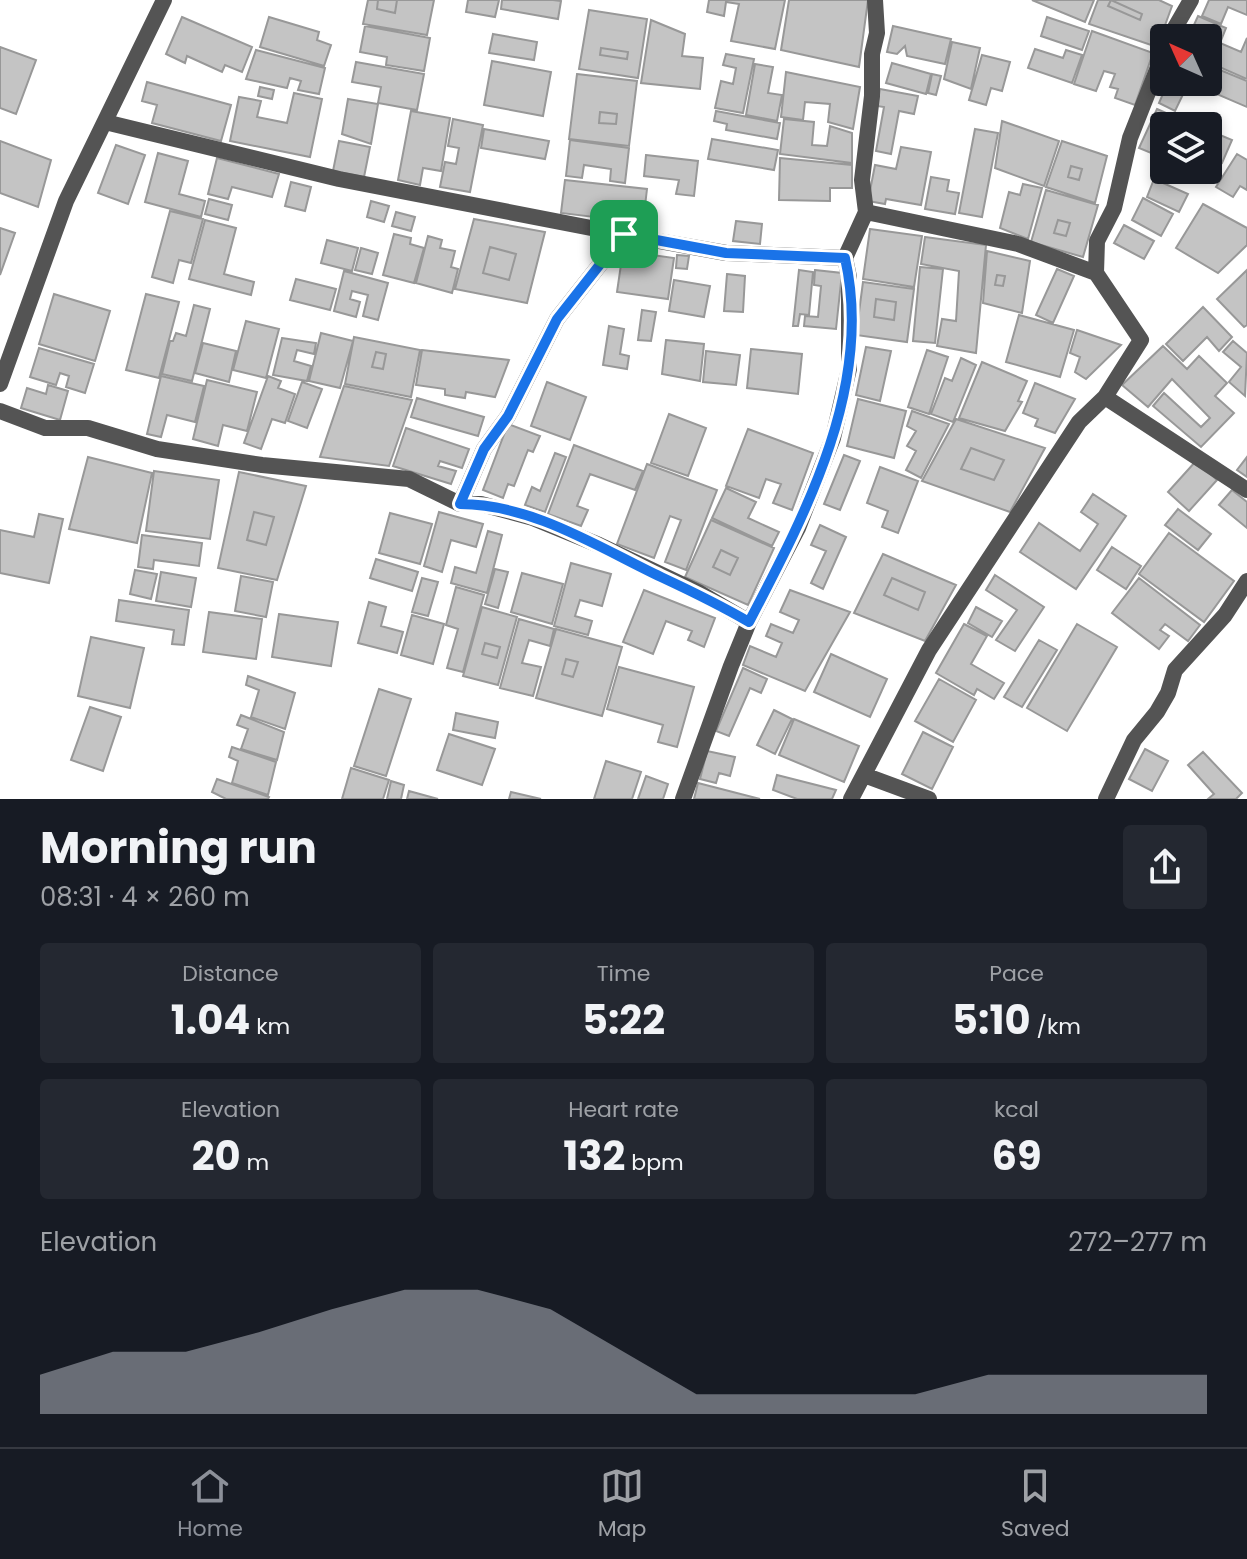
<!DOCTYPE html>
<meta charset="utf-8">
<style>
:root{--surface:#171b24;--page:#242831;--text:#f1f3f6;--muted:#9ea1a6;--line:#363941;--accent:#8c9099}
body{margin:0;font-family:Poppins,sans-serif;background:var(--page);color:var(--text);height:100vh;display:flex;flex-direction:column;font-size:30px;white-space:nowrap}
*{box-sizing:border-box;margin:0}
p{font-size:26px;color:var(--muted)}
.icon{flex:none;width:44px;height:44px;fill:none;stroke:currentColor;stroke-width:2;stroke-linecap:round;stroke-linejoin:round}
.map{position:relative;height:799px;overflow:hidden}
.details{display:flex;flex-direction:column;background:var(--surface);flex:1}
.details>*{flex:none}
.needle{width:52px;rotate:315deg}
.tools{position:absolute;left:1150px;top:24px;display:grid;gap:16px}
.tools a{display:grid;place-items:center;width:72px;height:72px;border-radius:8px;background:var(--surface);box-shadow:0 4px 12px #0003;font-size:40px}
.pin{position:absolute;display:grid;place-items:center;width:68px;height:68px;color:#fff;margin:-34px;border-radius:16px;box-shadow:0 4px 12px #0006}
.round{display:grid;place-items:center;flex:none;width:84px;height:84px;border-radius:8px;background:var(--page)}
.headline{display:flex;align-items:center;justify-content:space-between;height:136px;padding:0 40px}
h1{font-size:44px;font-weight:700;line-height:60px}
.figures{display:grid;grid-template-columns:repeat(3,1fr);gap:12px;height:136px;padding:8px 40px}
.figures div{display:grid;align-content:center;border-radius:8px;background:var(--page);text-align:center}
.figures b{font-size:40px;font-weight:700}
.figures small{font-size:22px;font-weight:400}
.figures p{font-size:22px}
.chart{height:224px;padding:16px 40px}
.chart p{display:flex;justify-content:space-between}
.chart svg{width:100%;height:144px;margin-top:8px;fill:var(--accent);opacity:.7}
.tab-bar{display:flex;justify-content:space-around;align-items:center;height:112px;border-top:2px solid var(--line);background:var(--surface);font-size:22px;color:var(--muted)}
.tab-bar a{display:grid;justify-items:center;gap:4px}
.tab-bar .selected{color:var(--accent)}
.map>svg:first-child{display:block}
.building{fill:#c4c4c4;stroke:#989898;stroke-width:2;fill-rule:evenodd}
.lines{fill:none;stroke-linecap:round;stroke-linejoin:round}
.minor{stroke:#545454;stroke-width:16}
.route-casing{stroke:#fff;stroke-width:16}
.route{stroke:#1a73e8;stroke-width:10}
</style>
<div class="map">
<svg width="1247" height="799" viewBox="0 0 1247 799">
<rect width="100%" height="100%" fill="#fff"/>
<!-- building -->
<path class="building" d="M368 0H378L377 9 395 13 397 0H434L427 35 363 24Z
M378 0H397L395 13 377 9Z
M468 0H499L495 17 466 12Z
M502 0H553L561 1 558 19 501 9Z
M709 0H785L775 49 731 41 739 4 726 2 724 16 707 12Z
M789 0H868L859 67 781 50Z
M1032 0H1094L1085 22Z
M1098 0H1159L1172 6 1157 47 1089 24ZM1111 0 1142 14 1140 20 1108 6Z
M1111 0 1142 14 1140 20 1108 6Z
M1209 0H1247V15L1228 7 1221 24 1202 16Z
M589 10 647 19 638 78 579 69ZM601 48 628 52 627 59 600 55Z
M1198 16 1226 28 1220 43 1241 52 1247 38V79L1208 62V38H1188Z
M182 17 252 47 242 72 225 65 222 72 187 56 185 63 166 54Z
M269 17 319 32 317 40 331 45 324 66 260 47Z
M1047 17 1089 31 1082 50 1041 36Z
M651 20 685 34 682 56 703 58 700 89 641 83Z
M365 26 430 38 424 71 386 65 387 57 360 52Z
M893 26 951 39 945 64 907 56 905 46 897 54 887 52Z
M1092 31 1153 53 1135 105 1115 98 1118 89 1110 87 1115 74 1104 71 1096 91 1074 84Z
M493 34 537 42 534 60 489 53Z
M952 42 980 48 971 89 944 79Z
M0 47 36 60 16 114 0 108Z
M601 48 628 52 627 59 600 55Z
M1035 49 1063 58 1066 50 1082 55 1072 83 1028 68Z
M256 50 325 68 319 94 298 90 301 81 290 78 287 88 246 79Z
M726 54 754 59 743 113 715 108 721 81 733 84 736 68 723 65Z
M982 55 1010 62 1002 91 991 88 986 105 969 100Z
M492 61 551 72 543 116 484 105Z
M356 62 424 74 417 110 378 103 381 87 352 82Z
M892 63 931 74 926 94 886 83Z
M755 64 773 67 768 93 782 95 777 121 746 115Z
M1208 65 1247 81V107L1189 82H1208Z
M786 72 860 87 853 129 828 122 830 104 805 102 803 120 781 117Z
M577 74 637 81 629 146 569 139ZM600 112 617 114 616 124 599 123Z
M932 74 941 76 936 95 928 93Z
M147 82 231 105 221 141 152 123 157 105 142 101Z
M1168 82 1188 84 1175 111 1159 103Z
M260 87 274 90 272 99 258 96Z
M880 89 918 96 914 114 899 111 891 154 876 151 884 107 877 106Z
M294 93 322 99 310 157 230 141 239 97 261 101 257 117 287 123Z
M348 99 378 104 371 144 342 134Z
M1157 109 1195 126H1164V137L1156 155 1139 148Z
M411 111 450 118 441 171 423 168 420 185 398 180Z
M716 111 780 123 777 139 726 130 727 124 714 121Z
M600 112 617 114 616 124 599 123Z
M453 119 483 125 470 192 440 187 445 162 456 164 459 148 448 146Z
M784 119 814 122 812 145 827 146 830 126 852 133V163L780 154Z
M1002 121 1059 141 1044 186 995 168Z
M484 129 549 141 545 159 481 148Z
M975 129 998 133 982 217 959 213Z
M1208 130 1232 140 1222 163 1208 157Z
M712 139 778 150 774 170 708 159Z
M570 140 629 148 625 183 610 181 611 169 584 165 582 178 566 176Z
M0 141 51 160 38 207 0 193Z
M339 141 370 147 364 177 333 171Z
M1062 141 1107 156 1095 203 1046 187ZM1071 166 1082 169 1079 180 1068 177Z
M116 145 145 155 128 204 98 193Z
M901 147 931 152 921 205 886 199 885 204 868 201 875 165 896 169Z
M158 153 188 161 179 194 205 201 201 217 145 202Z
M1237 154 1247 160V190L1240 186 1233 197 1216 187Z
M646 155 698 161 694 196 676 194 679 180 644 176Z
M217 158 279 174 272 197 232 187 228 199 208 194Z
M780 158 852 165V188H830V201L779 200Z
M1071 166 1082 169 1079 180 1068 177Z
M931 177 949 180 947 191 959 193 955 214 925 209Z
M1154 179 1188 194 1179 212 1147 197Z
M565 180 647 189 643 223 561 213Z
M291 182 311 187 305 211 285 206Z
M1023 184 1042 188 1028 239 1000 228 1009 192 1020 195Z
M1046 190 1098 205 1083 257 1031 242ZM1058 220 1070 223 1066 236 1054 233Z
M1143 198 1173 214 1161 236 1132 220Z
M209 199 232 205 228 220 205 214Z
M371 201 389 206 384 222 367 217Z
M1203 204 1247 228V245L1218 273 1176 248Z
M170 211 203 219 191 263 179 260 173 283 152 277Z
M396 212 415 217 411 231 392 226Z
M474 219 545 232 527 303 455 289ZM490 247 516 254 509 280 483 273Z
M205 220 236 228 224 274 254 282 251 295 189 279Z
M1058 220 1070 223 1066 236 1054 233Z
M736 221 762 224 760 244 733 241Z
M1124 225 1154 241 1144 259 1114 243Z
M0 228 15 233 0 275Z
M870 229 922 236 914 287 863 279Z
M394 234 411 238 410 244 424 248 414 283 383 275Z
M428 236 442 240 440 248 455 251 451 267 458 269 452 293 416 283Z
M925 237 986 245 976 353 937 346 942 319 956 321 959 271 921 264Z
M327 240 358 248 352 271 321 263Z
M490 247 516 254 509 280 483 273Z
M361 248 378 253 372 274 355 270Z
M623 251 674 258 668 299 617 292Z
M987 251 1030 261 1022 313 983 303ZM997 275 1005 276 1003 286 995 285Z
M677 255 689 256 687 269 676 268Z
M920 267 943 269 935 343 913 341Z
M1057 269 1074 276 1053 323 1036 315Z
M799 270 813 272 809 315 800 314 798 326H793Z
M815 270 842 273 836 329 804 326 805 316 818 317 821 286 814 285Z
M1247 270V325L1244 327 1217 299Z
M344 271 388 283 378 320 363 316 368 295 352 291 350 299 360 302 356 317 334 311Z
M727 274 745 276 743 312 724 311Z
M997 275 1005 276 1003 286 995 285Z
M296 279 336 289 330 310 290 300Z
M674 280 710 286 704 317 669 311Z
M863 282 914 289 907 342 856 335ZM876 299 896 302 894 320 874 317Z
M54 294 110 311 95 361 39 344Z
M146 294 179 302 159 378 126 370Z
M876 299 896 302 894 320 874 317Z
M194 305 210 309 192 381 162 374 170 341H173L176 333 186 336Z
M1203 307 1232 337 1219 351 1207 337 1183 361 1166 344Z
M642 310 656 312 651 341 638 340Z
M1019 315 1074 330 1060 377 1006 362Z
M246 321 279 329 266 378 233 370Z
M609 326 624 329 620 354 629 356 627 369 603 365Z
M1077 330 1121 345 1086 379 1075 372 1080 357 1070 353Z
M321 333 353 341 340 388 309 381Z
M354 337 420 350 411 397 345 384ZM376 352 386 354 383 369 372 367Z
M282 338 316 343 314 354 297 350 294 361 311 366 307 381 273 375Z
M666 340 704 344 700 381 662 374Z
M1233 341 1247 353 1245 396 1229 382 1241 367 1223 352Z
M203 343 236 351 229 382 195 373Z
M1163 346 1187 369 1199 356 1227 383 1215 396 1234 413 1201 447 1153 406 1164 393 1201 427 1210 418 1172 379 1148 407 1122 385Z
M866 347 891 351 880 401 856 395Z
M39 348 94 364 85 393 66 387 69 376 60 373 56 385 30 377Z
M751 349 802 354 798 394 747 388Z
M422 350 509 360 495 397 466 392 465 398 445 395V389L416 385Z
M927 350 948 357 929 414 908 407Z
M706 351 740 355 736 385 703 382Z
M376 352 386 354 383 369 372 367Z
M961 358 976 365 953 422 931 414 945 378 952 381Z
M982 362 1027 381 1018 401 1022 402 1005 431 959 418Z
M161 376 204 386 195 422 167 415 161 437 147 434Z
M268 376 281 381 278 388 295 394 285 423 272 419 261 449 244 443Z
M207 380 257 392 247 431 223 425 218 446 193 439Z
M302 382 322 389 307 428 288 421Z
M547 382 586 397 570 440 531 426Z
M1035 383 1075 399 1055 433 1035 426 1038 419 1023 413Z
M48 385 68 391 60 420 21 408 27 388 46 394Z
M344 386 412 400 389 466 320 457Z
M417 398 484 417 478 436 411 417Z
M858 399 906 411 894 458 847 446Z
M912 411 949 424 921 478 906 470 916 451 907 446 916 431 907 426Z
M669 414 706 428 688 476 651 463Z
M956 419 1045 448 1010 512 922 481ZM971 448 1004 460 994 480 961 469Z
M508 424 540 436 533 452 528 450 514 486 508 484 503 498 483 490Z
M406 428 469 449 462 468 440 461 438 466 456 471 451 484 393 466Z
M748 429 813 453 792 510 773 503 781 484 766 479 759 498 726 486Z
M574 445 643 471 635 490 590 474 577 506 588 510 581 526 548 514Z
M971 448 1004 460 994 480 961 469Z
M555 453 566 457 545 512 525 505 532 487 540 491Z
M844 455 860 461 840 510 824 504Z
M88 457 152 473 137 543 69 529Z
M1247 457V477L1237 470Z
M1196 461 1217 480 1189 511 1168 492Z
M647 464 717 490 686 570 665 562 681 520 670 516 654 558 617 544Z
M880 467 918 481 898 533 882 527 888 511 867 503Z
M154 471 219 480 210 539 146 531Z
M239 472 306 486 277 580 218 568ZM254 512 274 517 266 545 247 540Z
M726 488 756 502 748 518 779 532 772 546 712 518Z
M1232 490 1247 502V528L1219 505Z
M1093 494 1126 516 1076 589 1020 552 1039 523 1080 551 1098 524 1081 512Z
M1178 509 1211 534 1198 550 1165 525Z
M254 512 274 517 266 545 247 540Z
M439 512 483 524 476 547 451 540 442 572 424 566Z
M390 513 432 524 420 564 379 553Z
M39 514 63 519 49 583 0 573V530L34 537Z
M711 520 774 548 748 605 685 577ZM721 550 738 558 730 575 713 567Z
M820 525 846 537 823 589 811 583 826 551 811 545Z
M488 531 502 535 487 593 451 583 455 567 476 573Z
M1169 533 1234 581 1204 622 1139 574Z
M142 535 202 543 199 566 154 560 153 569 138 567Z
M1112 547 1141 566 1126 589 1097 570Z
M721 550 738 558 730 575 713 567Z
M883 554 956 585 925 641 854 613ZM892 578 925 592 918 610 884 595Z
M376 559 418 572 412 591 370 578Z
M571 563 611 574 602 606 580 600 575 616 592 621 588 635 554 626Z
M495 569 508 572 498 608 485 604Z
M135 570 157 574 151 599 130 594Z
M161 572 196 578 191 607 156 601Z
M522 573 563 584 552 624 511 612Z
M995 575 1044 607 1015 651 996 640 1017 610 986 590Z
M241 576 273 582 266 617 235 611Z
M422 578 438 582 428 616 412 612Z
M892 578 925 592 918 610 884 595Z
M1139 578 1200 625 1188 641 1165 624 1160 630 1169 636 1159 649 1112 613Z
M456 587 484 595 463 672 447 668 458 629 446 625Z
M644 590 715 618 704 647 688 640 692 631 666 621 653 654 623 642Z
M790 590 850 612 805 691 743 665 750 646 776 657 782 643 766 636 771 624 793 633 799 620 780 612Z
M119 600 189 610 184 645 172 644 174 630 116 621Z
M369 602 386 607 381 626 403 632 397 653 358 643Z
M482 607 517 617 498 685 463 676ZM485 643 500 647 497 658 482 654Z
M976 607 1002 621 992 637 968 623Z
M209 612 262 619 256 659 203 652Z
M279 614 338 622 331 666 272 657Z
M412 615 444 624 433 664 401 655Z
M519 619 554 629 550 646 529 640 522 663 541 667 533 696 500 688Z
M964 624 987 636 971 664 1004 683 994 699 977 689 974 695 936 673Z
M1077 624 1117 647 1067 731 1027 708Z
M556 629 622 647 602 716 536 698ZM566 659 578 662 573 677 562 674Z
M91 637 144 648 130 708 78 696Z
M1039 640 1057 650 1022 707 1004 697Z
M485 643 500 647 497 658 482 654Z
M831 654 887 679 870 717 814 692Z
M566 659 578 662 573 677 562 674Z
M619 667 694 687 677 747 658 742 663 725 607 709Z
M743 668 767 679 761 693 750 688 729 736 716 731Z
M248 676 295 693 285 729 251 717 259 690 246 685Z
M939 679 976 700 953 742 915 721Z
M379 689 411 699 386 776 354 766Z
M90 707 121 717 103 771 71 760Z
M774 710 792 719 775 754 757 745Z
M456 713 498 722 495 738 453 730Z
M241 715 284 732 277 760 241 749 248 729 237 725Z
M794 719 859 746 844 782 779 755Z
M923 732 953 747 932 789 902 774Z
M449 734 495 749 482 785 437 770Z
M232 747 276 762 268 795 232 783 238 761 229 757Z
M1145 749 1168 761 1152 791 1129 779Z
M707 751 735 757 730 776 719 773 716 783 700 779Z
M1203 752 1242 793 1236 799H1208L1214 794 1188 765Z
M606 761 641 772 632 799H594Z
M351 768 389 780 383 799H342Z
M777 775 836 790 832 799H797L773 790Z
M646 776 668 784 663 799H638Z
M217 779 269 797 268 799H226L212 792Z
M391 781 404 785 401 799H387Z
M698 783 760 799H694Z
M409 791 438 799H407Z
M511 792 541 799H509Z"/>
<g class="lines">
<!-- minor -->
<path class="minor" d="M1169 38 1191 0
M105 122 339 179 653 240 726 253 845 258
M866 212 1018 244 1096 273
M0 384 66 201 164 0
M1105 397 1247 490
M0 411 45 428H88L157 449 262 465 409 479 460 504H481L533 518 599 545 698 592 749 622
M460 504 484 449 508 416 557 319 624 234
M864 775 929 799
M683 799 731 666 749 622 798 528 833 438 849 369V277L845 258 866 212 862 180 872 96V54L877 33 875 0
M851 799 929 650 1079 422 1105 397 1141 340 1096 273 1097 241 1114 208 1130 138 1164 52
M1106 799 1134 740 1157 712 1168 693 1175 670 1225 615 1247 581"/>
</g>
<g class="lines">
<defs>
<path id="route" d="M624 234 726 253 845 258C874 385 806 513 749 622 720 605 691 591 661 577 598 547 532 504 460 504L484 449 508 416 557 319Z"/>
</defs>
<!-- route casing -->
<use href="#route" class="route-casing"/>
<!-- route -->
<use href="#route" class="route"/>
</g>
</svg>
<div class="tools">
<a><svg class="needle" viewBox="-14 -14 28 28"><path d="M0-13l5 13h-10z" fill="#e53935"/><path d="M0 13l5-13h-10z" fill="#9ea1a6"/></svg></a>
<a><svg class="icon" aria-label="layers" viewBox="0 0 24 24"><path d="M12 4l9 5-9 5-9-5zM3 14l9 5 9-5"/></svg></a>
</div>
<div class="pin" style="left:624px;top:234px;background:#1e9e55"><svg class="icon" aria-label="arrive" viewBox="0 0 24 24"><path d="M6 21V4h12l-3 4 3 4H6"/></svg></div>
</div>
<section class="details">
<div class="headline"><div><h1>Morning run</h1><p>08:31 · 4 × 260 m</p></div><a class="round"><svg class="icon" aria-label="share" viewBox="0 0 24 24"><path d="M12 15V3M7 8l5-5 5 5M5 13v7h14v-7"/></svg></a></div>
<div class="figures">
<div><p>Distance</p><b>1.04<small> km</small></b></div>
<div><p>Time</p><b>5:22</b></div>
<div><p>Pace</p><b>5:10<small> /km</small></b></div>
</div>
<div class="figures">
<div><p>Elevation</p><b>20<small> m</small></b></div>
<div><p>Heart rate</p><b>132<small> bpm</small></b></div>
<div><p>kcal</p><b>69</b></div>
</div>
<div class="chart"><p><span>Elevation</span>272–277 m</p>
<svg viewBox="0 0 160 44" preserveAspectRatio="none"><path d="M0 44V32L10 25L20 25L30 19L40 12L50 6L60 6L70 12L80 25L90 38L100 38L110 38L120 38L130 32L140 32L150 32L160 32V44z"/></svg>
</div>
</section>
<nav class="tab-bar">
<a class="selected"><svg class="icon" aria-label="home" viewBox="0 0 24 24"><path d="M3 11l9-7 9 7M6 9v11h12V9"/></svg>Home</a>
<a><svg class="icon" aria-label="map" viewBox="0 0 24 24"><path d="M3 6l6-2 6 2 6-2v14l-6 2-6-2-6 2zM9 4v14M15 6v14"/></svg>Map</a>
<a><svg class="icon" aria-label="saved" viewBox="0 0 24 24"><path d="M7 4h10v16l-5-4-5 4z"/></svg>Saved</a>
</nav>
